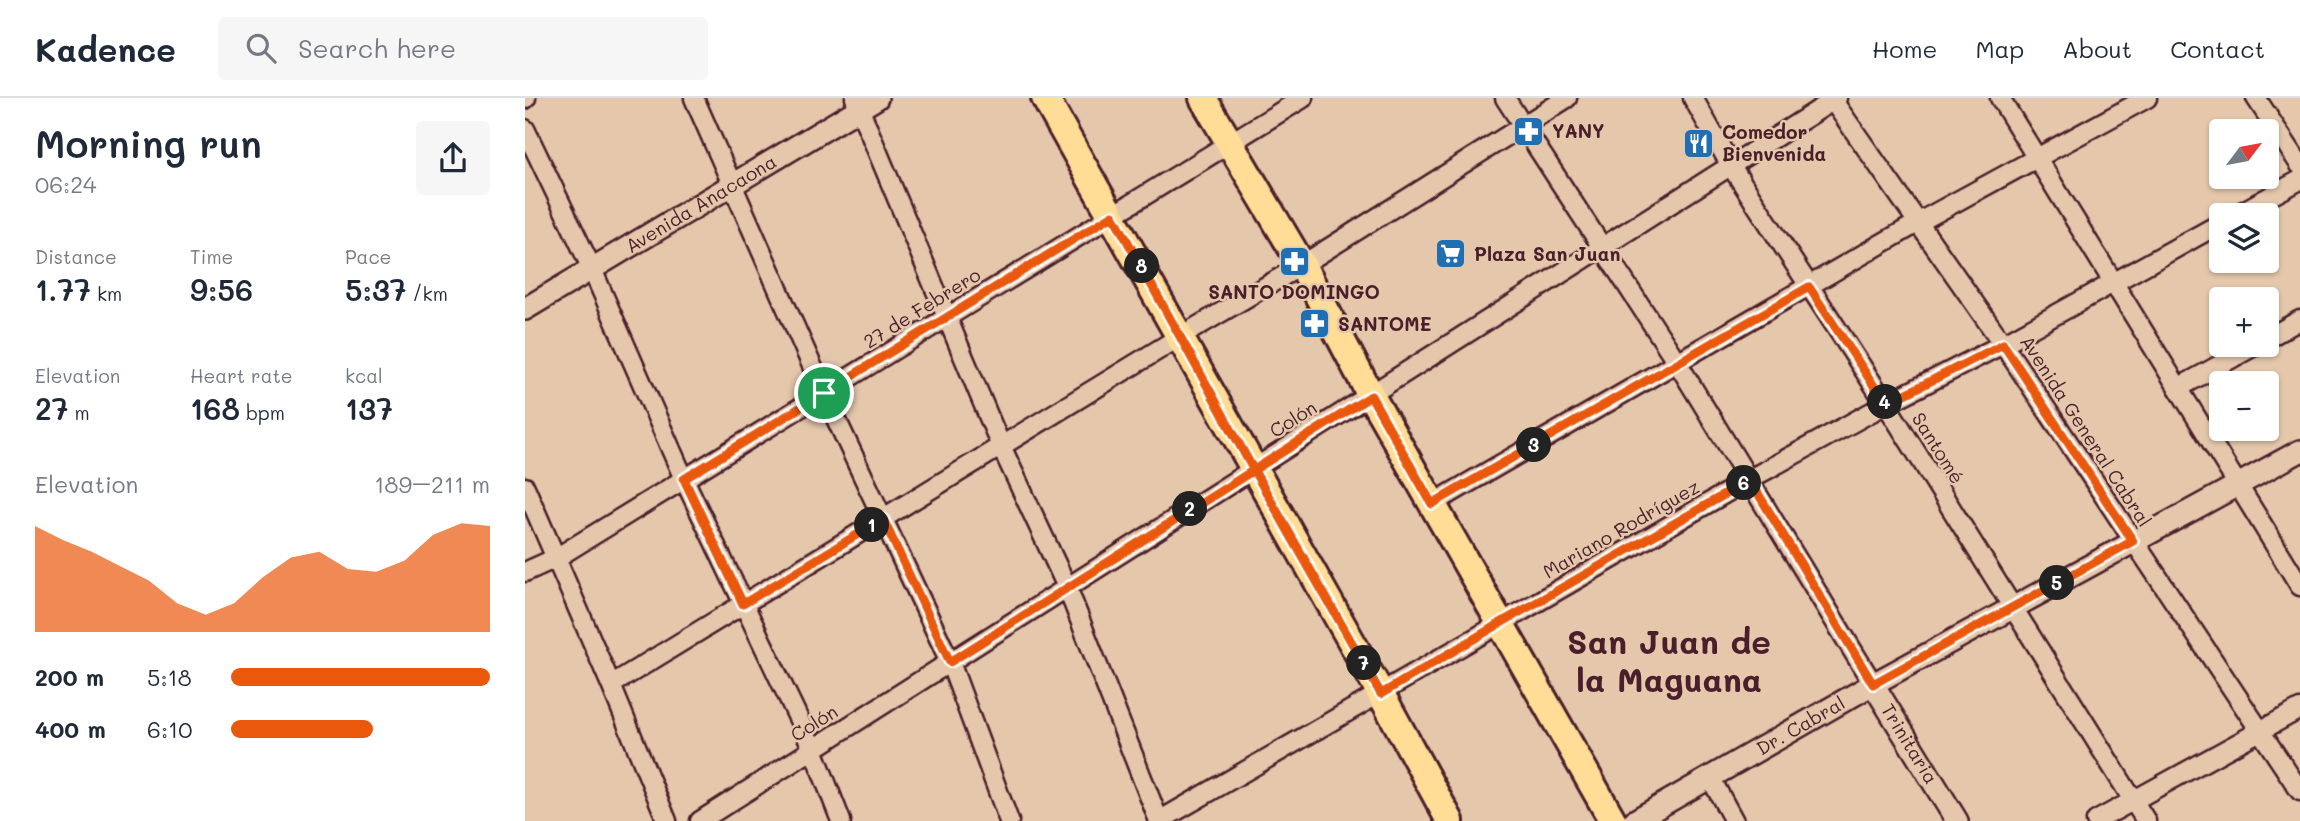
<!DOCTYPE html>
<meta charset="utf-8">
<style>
:root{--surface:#fff;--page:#f6f6f7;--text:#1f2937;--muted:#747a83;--line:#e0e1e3;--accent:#ea580c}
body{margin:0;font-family:Mali,sans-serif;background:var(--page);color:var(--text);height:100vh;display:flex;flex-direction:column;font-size:26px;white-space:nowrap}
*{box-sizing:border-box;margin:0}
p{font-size:23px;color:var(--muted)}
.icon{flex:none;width:38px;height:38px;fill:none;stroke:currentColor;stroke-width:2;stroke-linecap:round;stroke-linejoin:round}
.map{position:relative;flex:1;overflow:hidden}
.sheet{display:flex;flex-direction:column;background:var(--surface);width:525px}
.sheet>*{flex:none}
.needle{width:46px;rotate:58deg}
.fabs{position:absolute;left:1684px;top:21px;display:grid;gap:14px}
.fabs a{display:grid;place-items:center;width:70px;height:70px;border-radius:7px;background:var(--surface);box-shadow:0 2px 5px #0004;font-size:35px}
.pin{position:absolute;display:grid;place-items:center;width:60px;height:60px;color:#fff;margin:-30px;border:4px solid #fff;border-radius:50%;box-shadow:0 2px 7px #0007}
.km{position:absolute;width:35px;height:35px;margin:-18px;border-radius:50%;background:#222;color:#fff;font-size:19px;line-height:35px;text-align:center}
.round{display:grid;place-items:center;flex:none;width:74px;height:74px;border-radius:7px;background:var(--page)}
.overview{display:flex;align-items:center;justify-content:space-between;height:119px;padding:0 35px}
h1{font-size:38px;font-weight:600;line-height:52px}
.stats{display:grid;grid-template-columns:repeat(3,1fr);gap:10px;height:119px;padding:7px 35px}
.stats div{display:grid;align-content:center}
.stats b{font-size:30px;font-weight:600}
.stats small{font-size:19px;font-weight:400}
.stats p{font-size:19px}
.chart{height:196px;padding:14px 35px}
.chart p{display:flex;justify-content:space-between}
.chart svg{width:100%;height:126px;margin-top:7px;fill:var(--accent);opacity:.7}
ul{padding:0 35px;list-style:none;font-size:23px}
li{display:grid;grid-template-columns:112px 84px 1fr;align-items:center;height:52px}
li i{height:18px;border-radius:9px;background:var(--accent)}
header{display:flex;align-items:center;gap:42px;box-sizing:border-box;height:98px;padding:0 35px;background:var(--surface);border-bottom:2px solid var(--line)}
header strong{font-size:33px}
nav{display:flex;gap:38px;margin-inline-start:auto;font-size:24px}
.search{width:490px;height:63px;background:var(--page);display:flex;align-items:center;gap:18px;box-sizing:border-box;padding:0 24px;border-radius:7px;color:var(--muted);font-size:26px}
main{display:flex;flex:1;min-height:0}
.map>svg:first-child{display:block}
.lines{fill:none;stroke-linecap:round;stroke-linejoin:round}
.minor-casing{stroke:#4a1f2b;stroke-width:23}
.tertiary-casing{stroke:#4a1f2b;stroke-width:26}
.primary-casing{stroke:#4a1f2b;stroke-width:32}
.minor{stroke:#e5c8ac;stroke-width:18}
.tertiary{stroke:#e5c8ac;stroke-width:21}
.primary{stroke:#ffdd96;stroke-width:26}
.route-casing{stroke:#fff;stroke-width:14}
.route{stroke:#ea580c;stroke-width:9}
.labels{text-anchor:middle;stroke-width:5;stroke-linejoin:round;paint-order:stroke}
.poi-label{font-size:19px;font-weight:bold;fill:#4a1f2b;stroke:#e5c8ac;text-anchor:start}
.street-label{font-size:19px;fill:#4a1f2b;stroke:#e5c8ac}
.town-label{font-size:33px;font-weight:bold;fill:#4a1f2b;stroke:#e5c8ac}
</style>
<header>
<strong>Kadence</strong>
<div class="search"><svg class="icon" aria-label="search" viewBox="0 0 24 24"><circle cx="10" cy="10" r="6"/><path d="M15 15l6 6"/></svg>Search here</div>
<nav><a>Home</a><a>Map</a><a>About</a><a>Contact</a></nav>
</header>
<main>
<section class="sheet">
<div class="overview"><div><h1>Morning run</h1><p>06:24</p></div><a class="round"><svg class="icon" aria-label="share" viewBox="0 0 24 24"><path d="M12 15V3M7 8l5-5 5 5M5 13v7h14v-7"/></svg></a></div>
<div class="stats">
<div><p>Distance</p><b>1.77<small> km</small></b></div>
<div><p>Time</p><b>9:56</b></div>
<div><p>Pace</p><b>5:37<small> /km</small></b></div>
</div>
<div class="stats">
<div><p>Elevation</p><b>27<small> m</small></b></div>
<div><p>Heart rate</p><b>168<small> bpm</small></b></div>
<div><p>kcal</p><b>137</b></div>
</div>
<div class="chart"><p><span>Elevation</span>189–211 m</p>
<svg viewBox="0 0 160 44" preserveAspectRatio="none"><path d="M0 44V7L10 12L20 16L30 21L40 26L50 34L60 38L70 34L80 25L90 18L100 16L110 22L120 23L130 19L140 10L150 6L160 7V44z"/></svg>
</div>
<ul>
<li><b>200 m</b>5:18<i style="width:100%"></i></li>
<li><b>400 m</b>6:10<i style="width:55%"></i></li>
</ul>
</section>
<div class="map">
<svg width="1775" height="723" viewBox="0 0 1775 723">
<rect width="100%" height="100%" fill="#e5c8ac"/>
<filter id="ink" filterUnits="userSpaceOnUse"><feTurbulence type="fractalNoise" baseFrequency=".0143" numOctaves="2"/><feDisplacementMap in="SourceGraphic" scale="14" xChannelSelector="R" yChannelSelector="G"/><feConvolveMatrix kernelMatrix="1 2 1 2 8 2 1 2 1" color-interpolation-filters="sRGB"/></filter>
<g filter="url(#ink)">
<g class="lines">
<defs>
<path id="minor" d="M169 0 299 295 425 564 484 723
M330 0 476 348 542 489 634 723
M980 0 1152 264 1348 586
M1168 0 1206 68 1361 306 1621 723
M1306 0 1478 246 1775 693
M1475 0 1775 488
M1731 0 1775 67
M0 1 1 0
M0 31 67 171 159 381 288 651 316 723
M1711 117 1775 82
M1741 241 1775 222
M1653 290 1731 247
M0 389 86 587 142 723
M907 406 1394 124 1622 0
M0 474 31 460 778 0
M86 587 656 238 777 167 1042 0
M1185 679 1209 723
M175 723 1312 0
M634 723 1225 381 1361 306 1478 246 1696 125
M1571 723 1775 611"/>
<g id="tertiary">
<path id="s1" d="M0 211 352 0"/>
<path id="s2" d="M1348 586 1432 723"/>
<path id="s3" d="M1109 723 1348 586 1775 353"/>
</g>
<path id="primary" d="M520 0 856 596 925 723
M678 0 777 167 846 298 1088 723"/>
</defs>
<!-- minor casing -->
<use href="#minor" class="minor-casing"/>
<!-- tertiary casing -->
<use href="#tertiary" class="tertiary-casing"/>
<!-- primary casing -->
<use href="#primary" class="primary-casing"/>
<!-- minor -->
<use href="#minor" class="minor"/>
<!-- tertiary -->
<use href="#tertiary" class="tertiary"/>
<!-- primary -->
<use href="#primary" class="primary"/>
</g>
</g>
<g class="lines" filter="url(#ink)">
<defs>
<path id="route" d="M299 295 159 381 218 506 358 421 425 564 846 298 907 406 1284 189 1361 306 1478 246 1608 443 1348 586 1225 382 974 526 856 596 728 371 588 117 299 295"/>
</defs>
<!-- route casing -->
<use href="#route" class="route-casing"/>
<!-- route -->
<use href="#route" class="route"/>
</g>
<!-- icons -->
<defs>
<symbol id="pharmacy-square" viewBox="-11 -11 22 22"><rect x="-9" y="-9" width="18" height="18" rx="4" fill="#1f6fb2" stroke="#e5c8ac"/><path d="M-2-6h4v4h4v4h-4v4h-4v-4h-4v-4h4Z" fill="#fff"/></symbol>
<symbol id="restaurant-square" viewBox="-11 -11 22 22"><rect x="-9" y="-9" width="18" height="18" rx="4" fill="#1f6fb2" stroke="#e5c8ac"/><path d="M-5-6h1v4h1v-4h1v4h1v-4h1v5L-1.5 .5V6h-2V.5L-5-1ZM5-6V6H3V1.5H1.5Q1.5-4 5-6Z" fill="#fff"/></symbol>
<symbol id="supermarket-square" viewBox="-11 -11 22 22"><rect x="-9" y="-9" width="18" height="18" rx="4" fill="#1f6fb2" stroke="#e5c8ac"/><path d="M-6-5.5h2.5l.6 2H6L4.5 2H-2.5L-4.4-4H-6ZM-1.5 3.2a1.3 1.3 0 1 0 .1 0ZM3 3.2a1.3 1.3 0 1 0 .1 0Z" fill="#fff"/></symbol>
</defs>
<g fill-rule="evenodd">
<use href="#pharmacy-square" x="986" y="16" width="35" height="35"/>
<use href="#restaurant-square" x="1156" y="28" width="35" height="35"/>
<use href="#supermarket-square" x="908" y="138" width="35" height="35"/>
<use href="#pharmacy-square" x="752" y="146" width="35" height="35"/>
<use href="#pharmacy-square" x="772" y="208" width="35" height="35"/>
</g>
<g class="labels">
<!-- poi labels -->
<g class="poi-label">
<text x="1027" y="40">YANY</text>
<text x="1197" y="41">Comedor<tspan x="1197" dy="22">Bienvenida</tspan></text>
<text x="949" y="163">Plaza San Juan</text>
<text x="769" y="201" text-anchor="middle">SANTO DOMINGO</text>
<text x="813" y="233">SANTOME</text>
</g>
<!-- street labels -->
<g class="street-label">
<text dy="7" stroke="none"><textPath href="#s1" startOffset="205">Avenida Anacaona</textPath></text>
<text transform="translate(397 210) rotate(-32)" y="7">27 de Febrero</text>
<text transform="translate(768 321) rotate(-32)" y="7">Colón</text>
<text transform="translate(1561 333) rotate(57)" y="7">Avenida General Cabral</text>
<text transform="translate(1413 350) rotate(58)" y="7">Santomé</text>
<text transform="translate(1096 431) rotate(-30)" y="7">Mariano Rodríguez</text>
<text transform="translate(289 625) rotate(-32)" y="7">Colón</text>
<text dy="7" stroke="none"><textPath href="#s3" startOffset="192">Dr. Cabral</textPath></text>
<text dy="7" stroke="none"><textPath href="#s2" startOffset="70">Trinitaria</textPath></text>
</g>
<!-- town labels -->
<g class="town-label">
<text x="1144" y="556">San Juan de<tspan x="1144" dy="38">la Maguana</tspan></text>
</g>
</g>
</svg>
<div class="fabs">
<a><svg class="needle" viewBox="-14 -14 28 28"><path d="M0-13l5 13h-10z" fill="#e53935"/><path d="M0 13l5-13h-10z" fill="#747a83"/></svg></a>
<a><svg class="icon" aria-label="layers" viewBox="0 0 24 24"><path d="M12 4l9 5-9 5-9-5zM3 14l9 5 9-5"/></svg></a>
<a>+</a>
<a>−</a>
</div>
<div class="pin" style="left:299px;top:295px;background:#1e9e55"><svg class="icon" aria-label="arrive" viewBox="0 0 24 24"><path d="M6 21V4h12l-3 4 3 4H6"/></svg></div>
<b class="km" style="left:347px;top:427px">1</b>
<b class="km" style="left:665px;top:411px">2</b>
<b class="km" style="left:1009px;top:347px">3</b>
<b class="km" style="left:1360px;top:304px">4</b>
<b class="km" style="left:1532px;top:485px">5</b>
<b class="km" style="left:1219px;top:385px">6</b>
<b class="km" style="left:839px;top:565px">7</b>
<b class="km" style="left:617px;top:168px">8</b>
</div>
</main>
